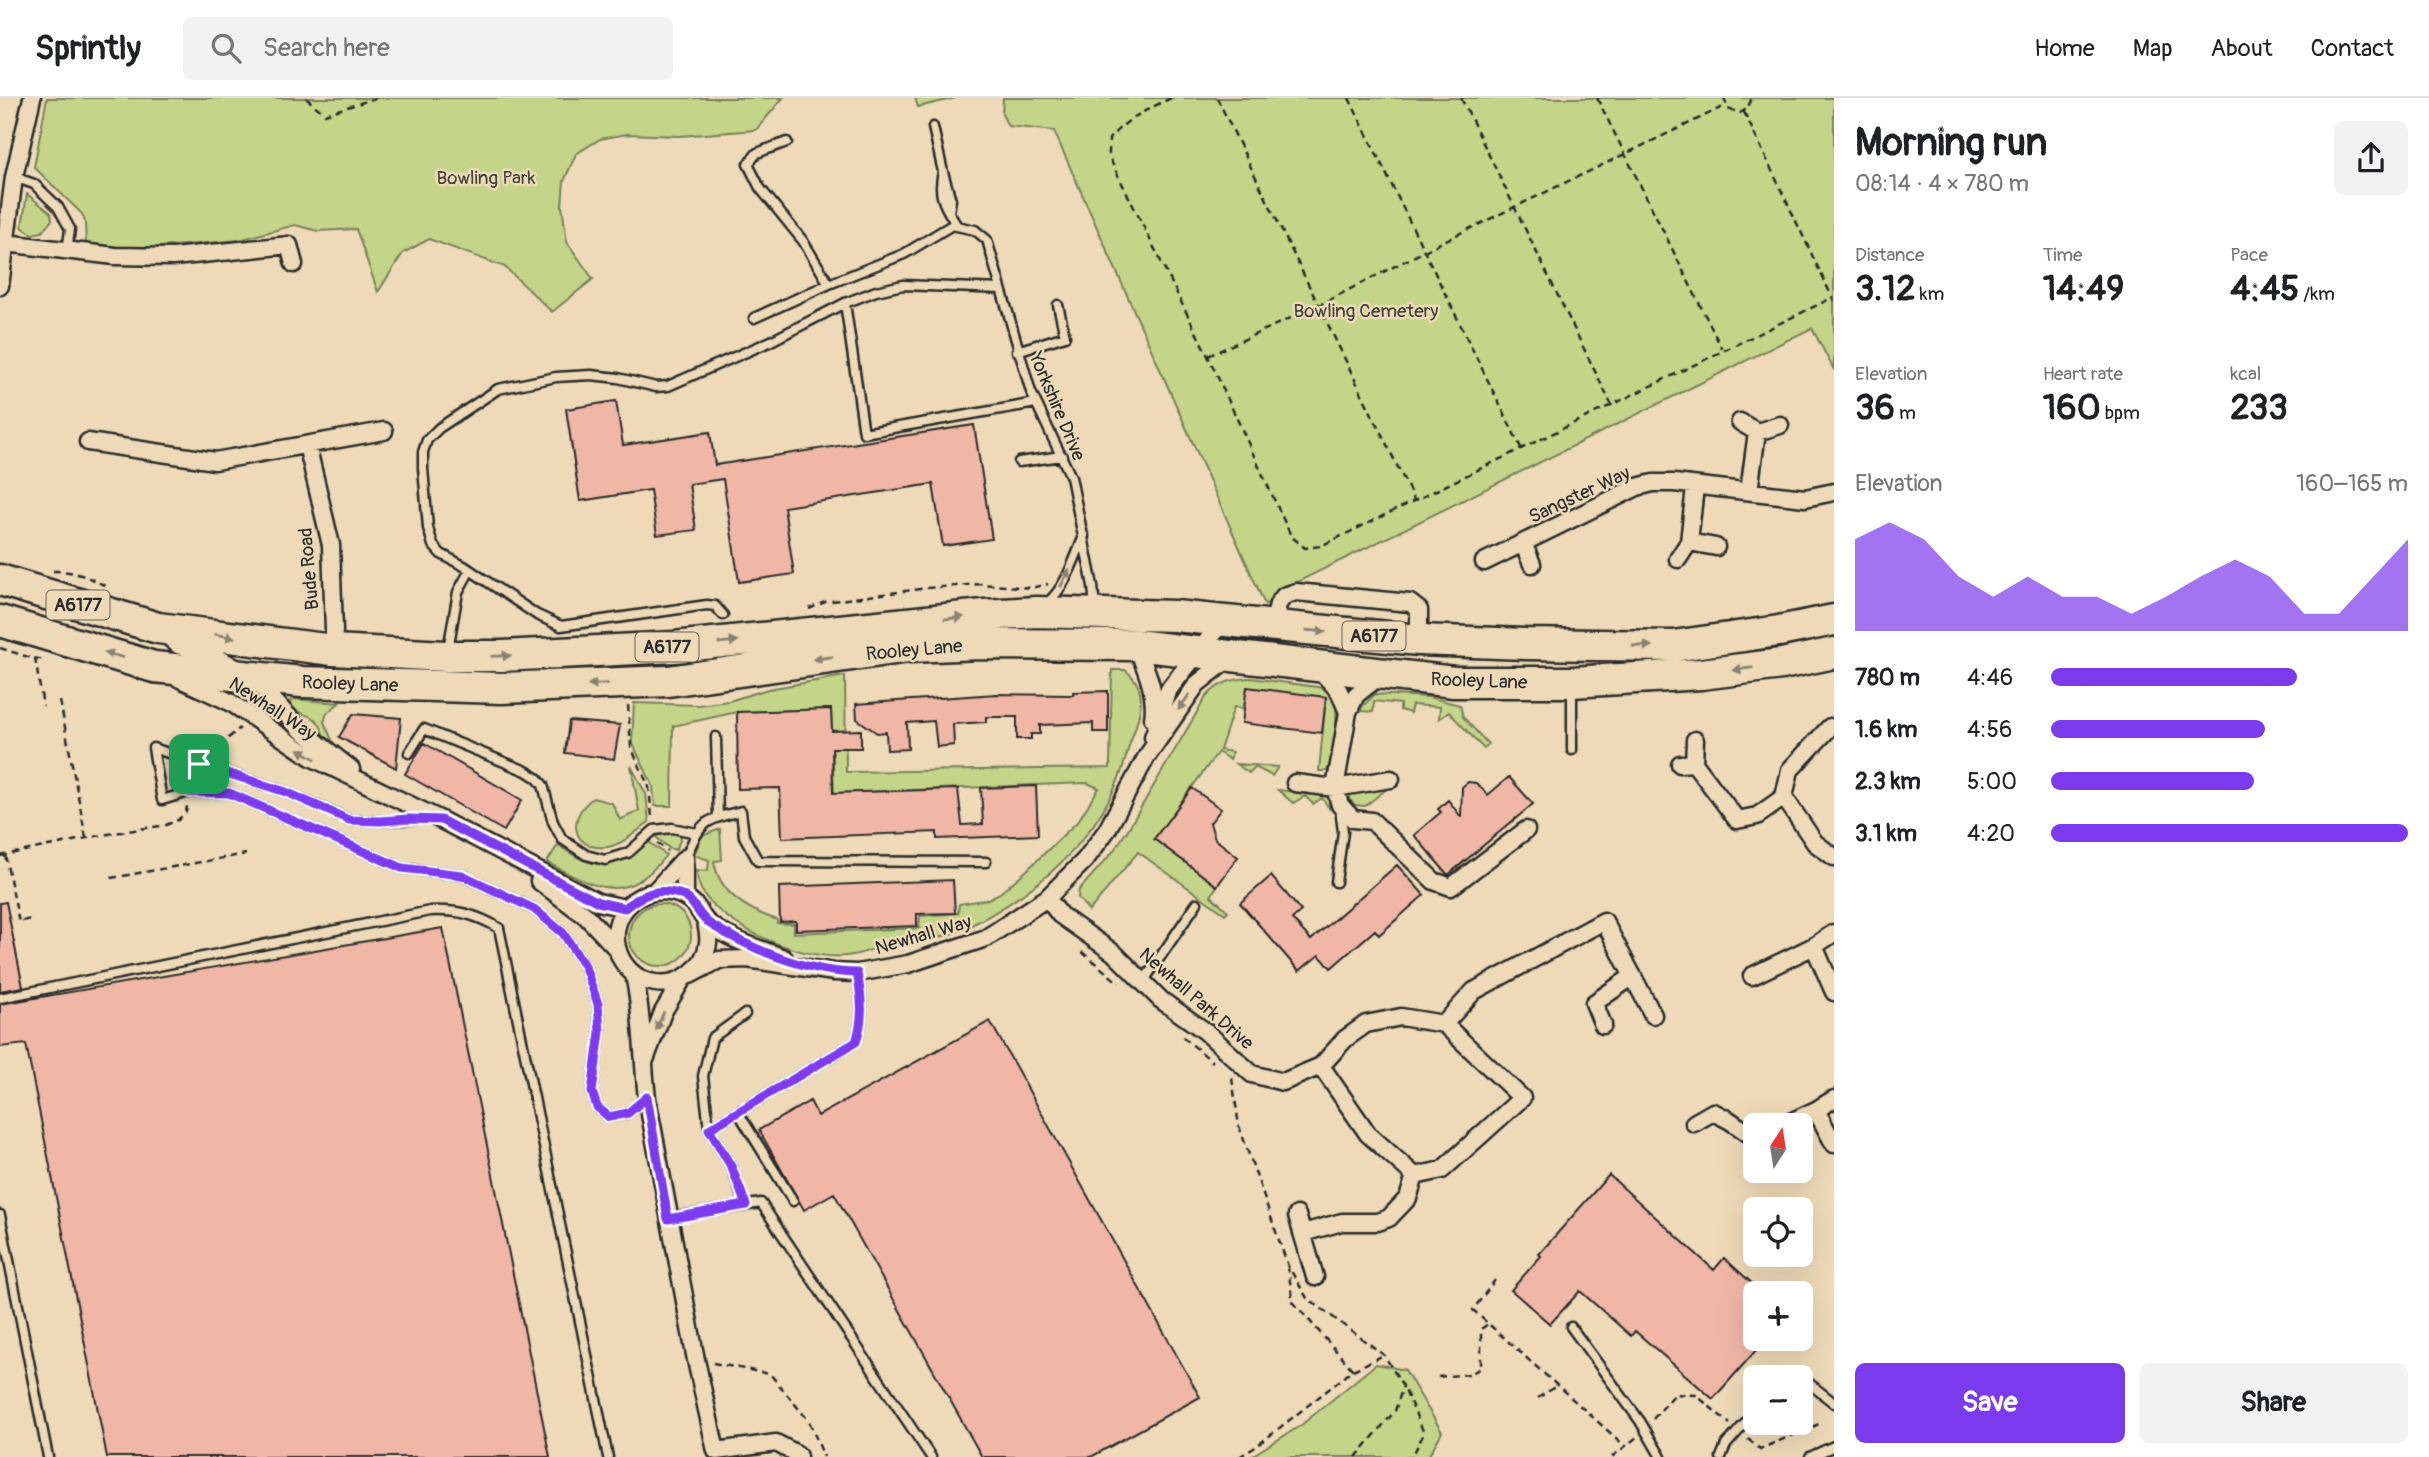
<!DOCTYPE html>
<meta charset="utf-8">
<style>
:root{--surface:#fff;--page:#f2f2f2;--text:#202124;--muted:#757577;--line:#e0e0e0;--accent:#7c3aed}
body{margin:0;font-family:Pangolin,sans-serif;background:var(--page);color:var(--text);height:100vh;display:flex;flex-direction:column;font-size:26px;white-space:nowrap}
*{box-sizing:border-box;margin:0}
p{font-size:23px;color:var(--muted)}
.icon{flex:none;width:38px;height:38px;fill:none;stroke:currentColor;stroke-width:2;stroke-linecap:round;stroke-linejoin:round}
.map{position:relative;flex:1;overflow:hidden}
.panel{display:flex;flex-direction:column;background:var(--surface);width:595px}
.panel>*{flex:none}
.needle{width:46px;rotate:12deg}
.fabs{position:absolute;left:1743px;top:1015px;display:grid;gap:14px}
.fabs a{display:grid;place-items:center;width:70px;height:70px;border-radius:10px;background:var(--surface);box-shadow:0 7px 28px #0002;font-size:35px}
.pin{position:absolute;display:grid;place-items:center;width:60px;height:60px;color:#fff;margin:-30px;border-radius:14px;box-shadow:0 4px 10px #0006}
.round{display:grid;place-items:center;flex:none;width:74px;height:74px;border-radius:10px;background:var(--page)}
.summary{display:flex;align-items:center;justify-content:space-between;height:119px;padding:0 21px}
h1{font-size:38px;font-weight:700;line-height:52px}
.stats{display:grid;grid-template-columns:repeat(3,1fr);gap:10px;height:119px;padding:7px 21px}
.stats div{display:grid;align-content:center}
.stats b{font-size:35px;font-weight:700}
.stats small{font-size:19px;font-weight:400}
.stats p{font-size:19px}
.chart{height:196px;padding:14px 21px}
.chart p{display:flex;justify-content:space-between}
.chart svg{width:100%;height:126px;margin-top:7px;fill:var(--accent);opacity:.7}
.action{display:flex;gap:14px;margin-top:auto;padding:14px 21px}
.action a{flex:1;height:80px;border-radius:10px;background:var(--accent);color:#fff;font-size:28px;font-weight:700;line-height:80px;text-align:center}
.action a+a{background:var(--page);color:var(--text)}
ul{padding:0 21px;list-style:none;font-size:23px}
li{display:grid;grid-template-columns:112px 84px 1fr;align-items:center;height:52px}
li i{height:18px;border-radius:9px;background:var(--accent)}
header{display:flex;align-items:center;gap:42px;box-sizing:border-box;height:98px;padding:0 35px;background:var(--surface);border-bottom:2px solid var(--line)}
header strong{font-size:33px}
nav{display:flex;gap:38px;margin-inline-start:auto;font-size:24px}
.search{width:490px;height:63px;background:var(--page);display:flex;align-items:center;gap:18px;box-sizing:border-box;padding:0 24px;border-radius:10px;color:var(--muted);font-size:26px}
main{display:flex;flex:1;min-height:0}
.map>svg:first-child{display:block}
.green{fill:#c4d589;stroke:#78805a;stroke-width:2}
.building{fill:#f0b7a6;stroke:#2b2b2b;stroke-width:2}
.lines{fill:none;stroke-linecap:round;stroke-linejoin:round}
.lane-casing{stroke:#2b2b2b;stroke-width:13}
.street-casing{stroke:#2b2b2b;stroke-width:21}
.highway-casing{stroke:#2b2b2b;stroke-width:35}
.path{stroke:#2b2b2b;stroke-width:2.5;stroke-dasharray:7 5;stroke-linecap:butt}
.lane{stroke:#eedab8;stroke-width:8}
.street{stroke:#eedab8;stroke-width:16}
.highway{stroke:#eedab8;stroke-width:30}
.oneway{fill:#8c8272}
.route-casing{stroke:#fff;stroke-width:14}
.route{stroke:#7c3aed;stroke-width:9}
.labels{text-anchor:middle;stroke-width:5;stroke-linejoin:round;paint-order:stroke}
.shield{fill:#eedab8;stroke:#666055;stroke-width:2}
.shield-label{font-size:18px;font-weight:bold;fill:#2b2b2b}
.park-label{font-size:19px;fill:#424439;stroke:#eedab8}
.street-label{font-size:19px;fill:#2b2b2b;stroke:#eedab8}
</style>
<header>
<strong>Sprintly</strong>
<div class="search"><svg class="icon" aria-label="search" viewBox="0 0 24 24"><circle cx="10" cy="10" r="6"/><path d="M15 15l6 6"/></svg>Search here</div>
<nav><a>Home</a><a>Map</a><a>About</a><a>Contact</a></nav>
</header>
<main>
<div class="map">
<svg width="1834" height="1359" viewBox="0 0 1834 1359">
<rect width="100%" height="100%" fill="#eedab8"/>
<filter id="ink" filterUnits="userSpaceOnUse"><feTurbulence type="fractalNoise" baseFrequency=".0143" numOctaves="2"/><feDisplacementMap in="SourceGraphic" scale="14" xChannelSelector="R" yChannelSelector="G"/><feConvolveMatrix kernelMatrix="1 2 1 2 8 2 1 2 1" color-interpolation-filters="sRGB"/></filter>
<g filter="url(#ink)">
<!-- green -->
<path class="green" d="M47 0H783L756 32 679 38 627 36 600 41 576 56 564 83 562 108 567 144 593 181 552 214 505 169 429 141 403 155 378 194 356 131 318 133 295 127 239 142 140 151 86 148 85 124 82 116 34 69Z
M915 0H956L918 9Z
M1003 0H1834V272L1812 230 1291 487 1265 507 1054 33 1008 28 1002 16Z
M27 96 51 115 52 122 42 134 32 136 22 129Z
M1112 572H1125C1151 591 1139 620 1130 645 1126 658 1123 672 1117 685 1101 723 1070 760 1038 785 1012 805 982 824 951 836 937 842 919 838 904 841 886 845 870 854 853 857 810 866 724 831 702 793 698 787 698 780 697 773L708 772 709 762 694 757 702 738 720 731 722 762 714 763C719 796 748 812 777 822V825L794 826V835L919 830 920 818 958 815 959 806 988 801 1000 795 1026 773 1078 723 1099 690 1087 685 834 695 831 611 737 614 673 628 672 708H655L653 688 632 644 634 605 698 607 729 603 768 591 845 578 846 674 1110 670Z
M1251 580 1324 590C1330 596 1335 602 1336 610 1337 627 1334 658 1327 673H1319L1326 599 1247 590 1244 610 1234 609 1220 652 1232 654 1230 662 1218 654 1154 741 1217 788 1211 798 1228 813 1225 816 1138 754 1089 813 1078 800 1079 792 1112 755 1127 733 1206 599C1219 584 1233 581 1251 580Z
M1375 596 1428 599 1460 607 1463 619 1488 646 1484 651 1449 614 1439 621 1440 609 1412 607 1410 615 1400 612V606L1374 603 1373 614 1361 613 1362 609Z
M293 601 339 605 327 615 324 624 333 644 323 637C319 610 296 623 290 603Z
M1236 666 1278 669 1272 678 1255 669 1249 675Z
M631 668 646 696 649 724C636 733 623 747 607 749 573 753 565 720 593 700L612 705 620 722 639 713Z
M1386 687 1388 690 1365 708 1355 707 1349 701 1350 696Z
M1278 692 1329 698V710L1322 700 1313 706 1305 698 1293 705Z
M675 734 679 735 681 740 676 752 669 750 656 739 662 735Z
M649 744 666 757C626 809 594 790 547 764L558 747C596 774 612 771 649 744Z
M629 837a31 31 0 1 1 62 0a31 31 0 1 1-62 0Z
M1376 1266 1405 1272 1442 1334 1428 1359H1250L1300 1328Z"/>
<!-- building -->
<path class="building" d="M616 303 623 347 710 334 715 367 974 327 992 441 943 448 933 386 784 409 794 476 739 484 723 381 689 386 696 432 657 437 650 392 580 403 566 311Z
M1247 589 1326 599 1322 635 1242 625Z
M1108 593V634H1093V625L1040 627V636H1031V641H1017V619H986V624L953 626 954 647 937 649 934 623 907 625 908 651 887 652 886 634 877 635 857 621 856 606 996 596 1073 597V594Z
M831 611 832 633 861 632V650H832L833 695 958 691 962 727 983 726 981 690 1036 688 1038 737 937 741V734L782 740 780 690 738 691 737 614Z
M353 616 401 620 396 670 339 639Z
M569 623 620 627 614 661 565 655Z
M424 645 522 702 504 733 405 676Z
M1509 679 1533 706 1448 777 1414 737 1441 714 1438 711 1448 702 1461 719 1462 689 1468 684 1476 685 1488 697Z
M1192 690 1221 711 1210 725 1215 741 1238 759 1217 788 1154 741Z
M1397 767 1424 797 1379 837 1375 832 1331 870 1319 857 1299 873 1240 805 1271 778 1301 813 1292 821 1311 842Z
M953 782 955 815 917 816V828L796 832V823L780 824 779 789Z
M6 804 23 889 0 893V805Z
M443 830 550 1359H107L26 946 0 949V906Z
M990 923 1200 1299 1091 1359H982L834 1095 804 1112 759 1032 810 1003 818 1018Z
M1609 1077 1714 1172 1724 1160 1755 1188V1241H1766L1713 1301 1635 1233 1631 1238 1580 1193 1550 1226 1511 1192 1541 1158 1539 1156Z"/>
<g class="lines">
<defs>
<path id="lane" d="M933 29 943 74 951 102 949 114
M787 44 757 55 748 66 760 90 803 143 829 186
M943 74C937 99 945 108 957 128
M14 79 34 86 58 109 70 131 67 154
M845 205 864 335 1036 305
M754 220 829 186 904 156 952 127 975 132 987 142 1031 294 1071 379 1093 488 1095 510
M1017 253 1065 238 1058 207
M1019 364 1062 358
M1046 506C1066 490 1074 461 1084 438
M723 517 715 508 707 507 561 528 537 517 464 468 441 456 433 447 428 430 423 370V354L427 342 439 330 498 291 556 279 591 277 618 280 656 289 668 288 769 244 845 205 876 193 903 187 1001 191
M448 552 458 494 470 472
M1572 590V652
M716 639 718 719
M409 655 424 631 526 673 537 680 543 687 553 724 562 741 586 757 605 762 628 755 654 732 672 730 697 735
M428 721 380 723 350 722 286 694 153 650 162 702 189 694 229 695 402 770 462 777 534 811 563 835 585 869 598 906 600 934 592 994 597 1009 609 1019 628 1015 647 1000
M685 760C702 723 702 723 741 713L744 738 758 763 986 764
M1336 784 1343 734 1340 710
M1143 884 1197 805
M0 900 430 813C458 812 475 816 499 830L608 1359
M745 916 712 940 703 978 709 1031 732 1070 745 1107
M738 1014 793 1103
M709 1031 856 944C864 920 862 900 857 875
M0 1117 48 1359
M669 1120 761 1105 931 1359
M1571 1229 1640 1323 1661 1359
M1801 1282 1810 1286 1834 1305
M1721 1359 1726 1347 1755 1314
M1810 1359 1834 1348"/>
<path id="street" d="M5 145 115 158 173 159 289 147 294 166
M0 188 14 79 32 0
M1740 324 1757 334 1780 327
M88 344 215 363 384 333
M307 347 331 447 334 532 333 552
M1749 393 1757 334
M1689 444 1695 389
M1523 445 1532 466
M1678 461 1689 444 1716 449
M1484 464 1637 389 1653 385H1674L1805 400 1834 394
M1273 529 1278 506 1284 498 1296 494 1410 505 1419 512V542
M165 536 178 547 215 558 253 580 299 630 351 671
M1136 547C1146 571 1157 595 1153 621
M1318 570 1339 593 1348 614
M1381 577 1356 597 1348 614 1335 690 1340 707 1353 721 1372 723 1434 783 1451 789 1526 732
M178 580 230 604 311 659 441 722 598 804 625 810
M1153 639 1169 591 1222 524
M1694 665 1695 642
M1680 666 1694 665 1737 722 1757 718 1784 699 1815 745 1834 759
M1295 685 1335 690 1391 681
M1784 699 1790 672 1830 629
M685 760V799
M539 783 586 818 617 851
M654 794 685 760
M1047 800 1060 817 1114 855 1161 902 1205 933 1252 976 1283 984 1321 968 1345 941 1366 926 1401 919 1444 926
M706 824C707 830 709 838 708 845 705 870 680 889 655 885 614 879 601 824 636 801 654 789 680 791 695 807 700 812 702 820 707 824 726 841 761 851 784 860
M1834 835 1814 848 1834 894
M634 877C643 917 642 958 647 1000L696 1262 716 1353 776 1345 797 1356 798 1359
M690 877 719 862 747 861 834 874 857 875 908 866 986 840 1047 800 1085 762 1107 732 1147 658 1197 586 1231 559
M1752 878 1814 848
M1444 926 1474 893 1604 823 1653 917
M1603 927 1594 905 1633 878
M645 962 663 914 682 882
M1321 968 1368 1036 1415 1078
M1834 1001 1816 1012 1834 1046
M1694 1025 1713 1014 1729 1022 1755 1040
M1784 1027 1816 1012
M1415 1078 1442 1072 1522 1000 1444 926
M1297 1117 1315 1179
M1303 1135 1342 1124H1378L1389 1120 1408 1100 1415 1078"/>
<path id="highway" d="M0 482 158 530 333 552 446 558H502L674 549 984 517 1036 514 1175 518 1419 542 1525 546 1673 548 1779 533 1834 522
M0 523 154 569 302 584 502 590 668 583 909 549 980 546 1136 547 1454 584H1572L1701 576 1782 566 1834 555"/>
</defs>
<!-- lane casing -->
<use href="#lane" class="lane-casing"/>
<!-- street casing -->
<use href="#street" class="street-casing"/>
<!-- highway casing -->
<use href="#highway" class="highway-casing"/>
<!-- path -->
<path class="path" d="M306 0 325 16 376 0
M1171 0C1148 11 1126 21 1109 41V59L1208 258 1291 438 1305 450 1321 448 1834 199
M1217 0 1414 402
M1349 0 1522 352
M1461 0 1612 308
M1597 0 1722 251
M1724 0 1728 11 1740 15 1747 11 1752 0
M1744 14 1834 203
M1208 258 1319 207 1444 143 1725 8
M53 473C74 472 91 480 109 490
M809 511 825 504 927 490 981 486 1031 490 1048 486
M0 550 28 559 45 562
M35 560 43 608
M60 603 86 740
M628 607 631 649 649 689 652 719
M210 656 240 630
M657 745 668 753
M5 757 19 824 34 820
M0 758 102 737 166 727 178 722 186 714 187 708
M111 780 246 756
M1082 854 1119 885
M1183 939 1213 964
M1232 980 1239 1028 1288 1168 1307 1200 1384 1257 1403 1288 1424 1335 1412 1359
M1495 1182 1473 1212 1626 1349
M713 1265 770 1276 809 1323 824 1359
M1353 1272 1384 1257
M1438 1279 1470 1276 1481 1270V1231L1488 1226
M1538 1300 1556 1288
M1653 1321 1675 1296 1696 1297 1730 1326
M1748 1341 1760 1351 1819 1326
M1239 1359 1254 1350 1353 1272 1293 1204 1288 1170
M1356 1359 1395 1313 1403 1288
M1612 1359 1637 1339"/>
<!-- lane -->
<use href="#lane" class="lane"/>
<!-- street -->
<use href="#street" class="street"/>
<!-- highway -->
<use href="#highway" class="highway"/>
</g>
<!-- one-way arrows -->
<defs><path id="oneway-solid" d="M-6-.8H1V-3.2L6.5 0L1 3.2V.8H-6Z" transform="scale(1.75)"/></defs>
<g class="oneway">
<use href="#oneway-solid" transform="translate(1065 480) rotate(-64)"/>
<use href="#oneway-solid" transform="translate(954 520) rotate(-6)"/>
<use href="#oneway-solid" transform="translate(1316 533) rotate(5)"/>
<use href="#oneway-solid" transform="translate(225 538) rotate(10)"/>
<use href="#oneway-solid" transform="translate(728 544) rotate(-6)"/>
<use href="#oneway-solid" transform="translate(1642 548)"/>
<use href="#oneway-solid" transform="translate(114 557) rotate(-164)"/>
<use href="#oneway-solid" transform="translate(501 558) rotate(-2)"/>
<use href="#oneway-solid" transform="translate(823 560) rotate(172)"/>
<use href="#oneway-solid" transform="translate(1743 571) rotate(173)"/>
<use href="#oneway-solid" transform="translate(598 586) rotate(178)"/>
<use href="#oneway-solid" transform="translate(1184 604) rotate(125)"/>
<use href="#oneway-solid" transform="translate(307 656) rotate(-149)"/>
<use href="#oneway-solid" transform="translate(660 923) rotate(113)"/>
</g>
</g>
<g class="lines" filter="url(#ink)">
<defs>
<path id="route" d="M199 666 286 694 349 722 380 723 409 721 441 722 598 804 625 810C638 799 652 791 669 794 697 797 694 816 710 826 752 852 807 874 857 875 862 900 864 920 856 944L709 1031 732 1070 746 1107 668 1121 647 999 628 1015 609 1019 597 1009 592 994 600 934 598 906 585 869 563 835 534 811 462 777 402 770 229 695 189 694Z"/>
</defs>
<!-- route casing -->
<use href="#route" class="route-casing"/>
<!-- route -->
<use href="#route" class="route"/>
</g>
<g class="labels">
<!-- shield labels -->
<g class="shield">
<rect x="46.5" y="492.5" width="63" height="29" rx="5"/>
<rect x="1342.5" y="523.5" width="63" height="29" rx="5"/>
<rect x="635.5" y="534.5" width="63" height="29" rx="5"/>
</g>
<g class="shield-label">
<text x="78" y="513">A6177</text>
<text x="1374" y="544">A6177</text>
<text x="667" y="555">A6177</text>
</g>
<!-- park labels -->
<g class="park-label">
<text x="486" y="86">Bowling Park</text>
<text x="1366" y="219">Bowling Cemetery</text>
</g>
<!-- street labels -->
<g class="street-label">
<text transform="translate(1058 308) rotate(67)" y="7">Yorkshire Drive</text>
<text transform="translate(1579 396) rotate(-25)" y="7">Sangster Way</text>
<text transform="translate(308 471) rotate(-95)" y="7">Bude Road</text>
<text transform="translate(914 551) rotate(-5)" y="7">Rooley Lane</text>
<text transform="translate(1479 582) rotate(2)" y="7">Rooley Lane</text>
<text transform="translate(350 585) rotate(2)" y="7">Rooley Lane</text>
<text transform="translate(273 610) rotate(33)" y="7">Newhall Way</text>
<text transform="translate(923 836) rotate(-16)" y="7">Newhall Way</text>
<text transform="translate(1197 900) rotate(41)" y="7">Newhall Park Drive</text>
</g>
</g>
</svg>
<div class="fabs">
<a><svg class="needle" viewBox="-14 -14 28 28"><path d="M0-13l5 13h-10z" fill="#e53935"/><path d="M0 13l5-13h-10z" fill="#757577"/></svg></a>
<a><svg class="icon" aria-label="locate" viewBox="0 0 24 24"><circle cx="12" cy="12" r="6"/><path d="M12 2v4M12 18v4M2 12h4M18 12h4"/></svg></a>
<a>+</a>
<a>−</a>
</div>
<div class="pin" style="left:199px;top:666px;background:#1e9e55"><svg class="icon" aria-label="arrive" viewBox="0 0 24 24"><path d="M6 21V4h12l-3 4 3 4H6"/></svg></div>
</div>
<section class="panel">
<div class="summary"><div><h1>Morning run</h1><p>08:14 · 4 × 780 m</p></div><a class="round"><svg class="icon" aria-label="share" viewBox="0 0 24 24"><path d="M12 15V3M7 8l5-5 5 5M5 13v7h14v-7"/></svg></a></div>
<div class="stats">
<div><p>Distance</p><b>3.12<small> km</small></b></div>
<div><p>Time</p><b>14:49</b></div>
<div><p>Pace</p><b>4:45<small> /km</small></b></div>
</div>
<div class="stats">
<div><p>Elevation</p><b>36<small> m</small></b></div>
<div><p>Heart rate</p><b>160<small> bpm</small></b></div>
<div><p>kcal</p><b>233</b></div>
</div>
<div class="chart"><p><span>Elevation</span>160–165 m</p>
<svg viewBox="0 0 160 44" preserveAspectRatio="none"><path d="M0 44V12L10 6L20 12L30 25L40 32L50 25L60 32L70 32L80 38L90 32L100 25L110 19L120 25L130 38L140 38L150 25L160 12V44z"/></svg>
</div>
<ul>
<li><b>780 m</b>4:46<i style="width:69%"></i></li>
<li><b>1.6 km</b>4:56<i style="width:60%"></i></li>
<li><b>2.3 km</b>5:00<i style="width:57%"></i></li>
<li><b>3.1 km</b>4:20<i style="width:100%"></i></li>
</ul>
<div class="action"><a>Save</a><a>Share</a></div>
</section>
</main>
